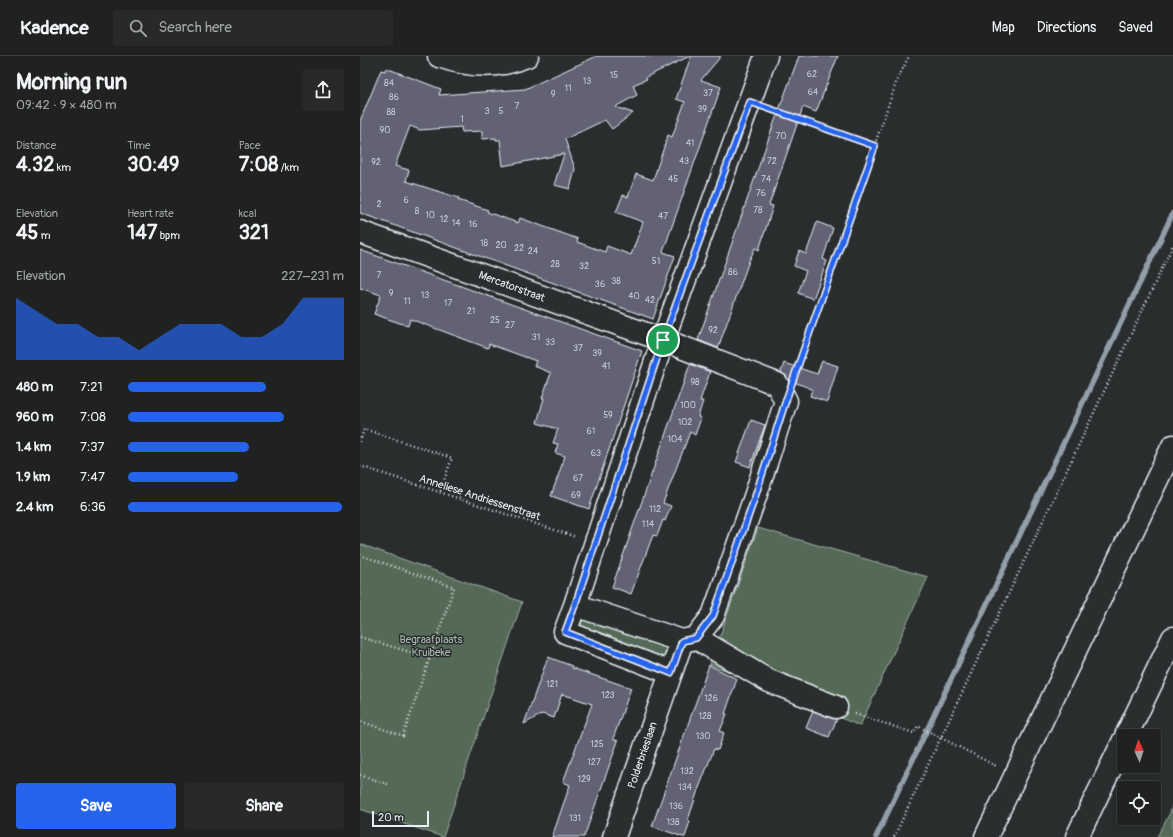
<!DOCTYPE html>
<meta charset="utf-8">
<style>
:root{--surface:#202222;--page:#282a2a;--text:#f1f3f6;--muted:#a2a4a5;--line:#3d3f40;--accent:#2563eb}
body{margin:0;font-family:Pangolin,sans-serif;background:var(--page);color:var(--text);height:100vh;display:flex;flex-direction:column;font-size:15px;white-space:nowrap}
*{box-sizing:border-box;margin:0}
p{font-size:13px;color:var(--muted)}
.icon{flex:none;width:22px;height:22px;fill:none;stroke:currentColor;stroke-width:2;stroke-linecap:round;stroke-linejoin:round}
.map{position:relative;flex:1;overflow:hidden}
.panel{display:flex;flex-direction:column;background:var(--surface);width:360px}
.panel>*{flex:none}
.needle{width:26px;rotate:357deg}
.fabs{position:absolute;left:757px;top:673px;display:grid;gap:8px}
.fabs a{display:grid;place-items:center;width:44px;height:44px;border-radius:4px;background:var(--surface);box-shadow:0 2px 6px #0003,0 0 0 1px var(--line);font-size:20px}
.scale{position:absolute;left:12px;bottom:10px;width:57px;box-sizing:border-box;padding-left:4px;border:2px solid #e8f1f8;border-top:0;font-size:11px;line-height:14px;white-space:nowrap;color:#e8f1f8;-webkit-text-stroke:3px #2a2d2e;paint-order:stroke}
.pin{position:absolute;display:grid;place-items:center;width:34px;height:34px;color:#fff;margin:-17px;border:2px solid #fff;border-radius:50%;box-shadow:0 1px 4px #0007}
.round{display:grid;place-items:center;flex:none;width:42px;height:42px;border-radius:4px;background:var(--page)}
.headline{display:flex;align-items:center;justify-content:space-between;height:68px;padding:0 16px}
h1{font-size:22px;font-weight:700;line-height:30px}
.stats{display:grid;grid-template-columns:repeat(3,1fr);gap:6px;height:68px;padding:4px 16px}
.stats div{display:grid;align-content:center}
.stats b{font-size:20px;font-weight:700}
.stats small{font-size:11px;font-weight:400}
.stats p{font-size:11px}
.chart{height:112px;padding:8px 16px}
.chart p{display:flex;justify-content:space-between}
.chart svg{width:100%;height:72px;margin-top:4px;fill:var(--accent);opacity:.7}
.button{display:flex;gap:8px;margin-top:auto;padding:8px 16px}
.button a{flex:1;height:46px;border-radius:4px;background:var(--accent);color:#fff;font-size:16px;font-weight:700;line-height:46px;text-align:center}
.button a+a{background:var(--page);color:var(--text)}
ul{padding:0 16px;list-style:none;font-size:13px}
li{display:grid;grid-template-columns:64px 48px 1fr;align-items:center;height:30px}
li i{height:10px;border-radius:5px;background:var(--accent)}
header{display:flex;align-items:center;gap:24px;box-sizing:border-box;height:56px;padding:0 20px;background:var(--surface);border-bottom:1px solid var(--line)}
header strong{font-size:19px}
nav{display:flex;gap:22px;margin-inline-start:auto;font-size:14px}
.search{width:280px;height:36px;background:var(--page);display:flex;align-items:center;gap:10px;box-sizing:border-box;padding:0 14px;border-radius:4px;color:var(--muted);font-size:15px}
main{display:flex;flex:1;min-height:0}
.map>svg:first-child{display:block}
.green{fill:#546a56;stroke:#9eaea7}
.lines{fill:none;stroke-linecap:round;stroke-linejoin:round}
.stream{stroke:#929ea9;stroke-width:5.5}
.building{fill:#646274;stroke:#e8f1f8}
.minor-casing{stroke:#e8f1f8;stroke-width:25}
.path{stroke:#e8f1f8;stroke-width:2.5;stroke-dasharray:1 3;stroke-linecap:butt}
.minor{stroke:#2a2d2e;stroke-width:22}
.route-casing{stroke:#fff;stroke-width:8}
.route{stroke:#2563eb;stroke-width:5}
.labels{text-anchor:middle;stroke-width:3;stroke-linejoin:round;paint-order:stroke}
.number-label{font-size:9px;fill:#c7cdd7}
.street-label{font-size:11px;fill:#e8f1f8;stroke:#2a2d2e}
.park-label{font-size:11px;fill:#adbbb7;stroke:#2a2d2e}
</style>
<header>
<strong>Kadence</strong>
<div class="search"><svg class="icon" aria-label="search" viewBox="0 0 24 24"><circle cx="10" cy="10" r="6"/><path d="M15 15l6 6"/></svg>Search here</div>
<nav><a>Map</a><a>Directions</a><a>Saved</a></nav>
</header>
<main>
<section class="panel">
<div class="headline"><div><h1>Morning run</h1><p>09:42 · 9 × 480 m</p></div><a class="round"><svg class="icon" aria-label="share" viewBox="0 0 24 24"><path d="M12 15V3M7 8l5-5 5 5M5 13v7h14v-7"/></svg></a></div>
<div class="stats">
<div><p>Distance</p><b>4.32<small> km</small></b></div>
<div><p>Time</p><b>30:49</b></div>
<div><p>Pace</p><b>7:08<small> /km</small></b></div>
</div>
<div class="stats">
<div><p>Elevation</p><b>45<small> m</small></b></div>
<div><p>Heart rate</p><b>147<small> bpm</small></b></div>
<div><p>kcal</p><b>321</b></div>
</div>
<div class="chart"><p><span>Elevation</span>227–231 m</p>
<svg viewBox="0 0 160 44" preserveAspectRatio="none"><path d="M0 44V6L10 14L20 22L30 22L40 30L50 30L60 38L70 30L80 22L90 22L100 22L110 30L120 30L130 22L140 6L150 6L160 6V44z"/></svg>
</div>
<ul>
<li><b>480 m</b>7:21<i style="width:64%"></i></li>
<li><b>960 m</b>7:08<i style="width:72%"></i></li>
<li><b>1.4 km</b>7:37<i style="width:56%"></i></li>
<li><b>1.9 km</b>7:47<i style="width:51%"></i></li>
<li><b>2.4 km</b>6:36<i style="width:99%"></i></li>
</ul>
<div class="button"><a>Save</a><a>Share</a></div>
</section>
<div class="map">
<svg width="813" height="781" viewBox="0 0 813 781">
<rect width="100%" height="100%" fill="#2a2d2e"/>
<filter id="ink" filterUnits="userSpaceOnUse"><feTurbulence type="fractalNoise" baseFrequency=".025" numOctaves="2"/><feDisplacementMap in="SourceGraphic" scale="8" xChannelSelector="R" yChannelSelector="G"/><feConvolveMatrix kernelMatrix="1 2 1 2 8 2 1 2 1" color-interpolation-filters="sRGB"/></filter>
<g filter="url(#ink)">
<!-- green -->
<path class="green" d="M398 472 568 521 500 670 350 608Z
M0 488 162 546 83 781 0 753Z
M225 563 303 588C307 594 307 597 303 602L221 573V567Z
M813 746V781H797L810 757Z"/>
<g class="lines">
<!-- stream -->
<path class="stream" d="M516 781 813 157"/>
</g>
<!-- building -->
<path class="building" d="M237 0H330L286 21 287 23 273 29 277 39 255 51 273 57 252 73 245 64 205 83 215 113 210 133 194 129 204 98 143 110 140 84H136V82L122 83V75L102 76 101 71 60 74 50 70 35 110 49 114 46 125 99 142 98 144 128 154 127 156 158 167 160 162 218 183 217 186 245 196 247 190 271 199 283 166 256 156 263 139 268 141 276 118 293 124 308 79 312 81 325 46 316 43 331 0H361L341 24 361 31 303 196 315 200 293 263 0 157V65L21 14 25 15 26 12 81 33 79 39 165 33Z
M439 0H478L456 56 443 51 409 149 413 150 399 194 395 192 389 205 358 292 338 284 414 67Z
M457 166 473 172 463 203 467 205 453 243 438 237 446 215 434 210 439 195 446 198Z
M0 194 282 295 229 453 191 440 205 400 195 397 198 388 193 387 198 373 177 367 184 342H182L191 317 174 310 176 305 129 288 128 292 50 263 48 270 14 258 21 239 0 232Z
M462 305 478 310 467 346 450 340 452 333 429 324 421 316 424 307 457 318Z
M330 308 350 316 340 345H343L338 361 341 362 335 379 330 376 303 447 311 450 305 465 303 464 297 480 293 479 271 538 252 531Z
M391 364 405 369 390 411 376 406Z
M188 601 212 610V612L271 632 253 683 258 685 224 781H192L210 729 203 726 232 648 202 638 194 662 182 658 164 668Z
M349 609 377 623 365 658H367L360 675 364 677 358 694 354 693 337 737 328 764 330 765 325 781H323L292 770Z
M453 655 477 663 469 681 446 672Z"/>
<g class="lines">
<defs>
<path id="minor" d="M79 0C99 7 123 11 144 7 152 6 160 2 167 0
M0 176 303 284 417 328 426 345 395 441 353 560 336 582
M215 549 322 585 254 781
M322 585 336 582 409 625 476 651
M311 617 205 576 215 549 303 284 406 0
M766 680 813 582
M626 781 813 390
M717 781 764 684"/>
</defs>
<!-- minor casing -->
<use href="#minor" class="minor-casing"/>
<!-- path -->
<path class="path" d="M409 52 515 90
M435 319 536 27 549 0
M0 386 4 373 92 402 80 436
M0 410 216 481
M0 499 94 531 43 680 0 665
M0 581 70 602
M495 658 554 677 558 670 638 711
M0 719 30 729
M534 781 813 189"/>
<!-- minor -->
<use href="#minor" class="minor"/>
</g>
</g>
<g class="lines" filter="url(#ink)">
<defs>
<path id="route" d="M390 46 515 90 426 344 395 441 353 560 336 582 322 585 311 617 205 576 215 549 303 284Z"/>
</defs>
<!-- route casing -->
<use href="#route" class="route-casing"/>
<!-- route -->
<use href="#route" class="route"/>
</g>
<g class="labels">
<!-- number labels -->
<g class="number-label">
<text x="452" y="21">62</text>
<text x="254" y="22">15</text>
<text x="227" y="28">13</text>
<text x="29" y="30">84</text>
<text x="208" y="35">11</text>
<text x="453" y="39">64</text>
<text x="348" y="40">37</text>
<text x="193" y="41">9</text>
<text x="34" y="44">86</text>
<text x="157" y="53">7</text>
<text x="342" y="56">39</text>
<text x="127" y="58">3</text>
<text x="141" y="58">5</text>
<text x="31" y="59">88</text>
<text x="102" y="66">1</text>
<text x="25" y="77">90</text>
<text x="421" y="83">70</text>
<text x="330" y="90">41</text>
<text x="324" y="108">43</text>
<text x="412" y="108">72</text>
<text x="16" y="109">92</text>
<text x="313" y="126">45</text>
<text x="406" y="126">74</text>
<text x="401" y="140">76</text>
<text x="46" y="147">6</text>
<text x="19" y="151">2</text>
<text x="398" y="157">78</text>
<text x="57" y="158">8</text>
<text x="70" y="162">10</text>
<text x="303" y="163">47</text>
<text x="84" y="166">12</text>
<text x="96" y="170">14</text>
<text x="113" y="171">16</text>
<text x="124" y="190">18</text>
<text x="141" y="192">20</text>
<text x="159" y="195">22</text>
<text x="173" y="198">24</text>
<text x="296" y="208">51</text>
<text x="195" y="211">28</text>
<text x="224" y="213">32</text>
<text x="373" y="219">86</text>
<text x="19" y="222">7</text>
<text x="256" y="228">38</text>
<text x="240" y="231">36</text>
<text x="31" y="240">9</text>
<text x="65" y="242">13</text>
<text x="274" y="243">40</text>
<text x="290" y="247">42</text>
<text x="47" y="248">11</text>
<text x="88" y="250">17</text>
<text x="111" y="258">21</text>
<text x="135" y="267">25</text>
<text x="150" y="272">27</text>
<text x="353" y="277">92</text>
<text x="176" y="284">31</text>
<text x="190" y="289">33</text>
<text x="218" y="295">37</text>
<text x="237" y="300">39</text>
<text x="246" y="313">41</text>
<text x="335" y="329">98</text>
<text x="328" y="352">100</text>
<text x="248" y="362">59</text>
<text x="325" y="369">102</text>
<text x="231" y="378">61</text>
<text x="315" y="386">104</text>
<text x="236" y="400">63</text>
<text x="218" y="425">67</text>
<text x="216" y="442">69</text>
<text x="295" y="456">112</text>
<text x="288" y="471">114</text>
<text x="192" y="631">121</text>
<text x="248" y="642">123</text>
<text x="351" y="645">126</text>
<text x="345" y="663">128</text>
<text x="343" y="683">130</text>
<text x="237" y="691">125</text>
<text x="234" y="709">127</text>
<text x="327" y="718">132</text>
<text x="224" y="726">129</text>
<text x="325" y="734">134</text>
<text x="316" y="753">136</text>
<text x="215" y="765">131</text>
<text x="313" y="769">138</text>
</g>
<!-- street labels -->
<g class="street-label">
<text transform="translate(152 230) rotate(20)" y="4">Mercatorstraat</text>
<text transform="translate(120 441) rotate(18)" y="4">Anneliese Andriessenstraat</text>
<text transform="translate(282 699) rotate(-71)" y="4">Polderbrieslaan</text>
</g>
<!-- park labels -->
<g class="park-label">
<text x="71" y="587">Begraafplaats<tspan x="71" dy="13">Kruibeke</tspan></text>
</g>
</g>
</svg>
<div class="fabs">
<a><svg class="needle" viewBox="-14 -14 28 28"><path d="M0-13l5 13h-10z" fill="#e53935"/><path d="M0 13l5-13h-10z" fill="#a2a4a5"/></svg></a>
<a><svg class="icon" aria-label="locate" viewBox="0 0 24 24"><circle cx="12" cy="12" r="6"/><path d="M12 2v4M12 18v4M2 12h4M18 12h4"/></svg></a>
</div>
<div class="scale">20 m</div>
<div class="pin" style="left:303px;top:284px;background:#1e9e55"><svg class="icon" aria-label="arrive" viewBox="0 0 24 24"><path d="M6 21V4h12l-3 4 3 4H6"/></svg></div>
</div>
</main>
